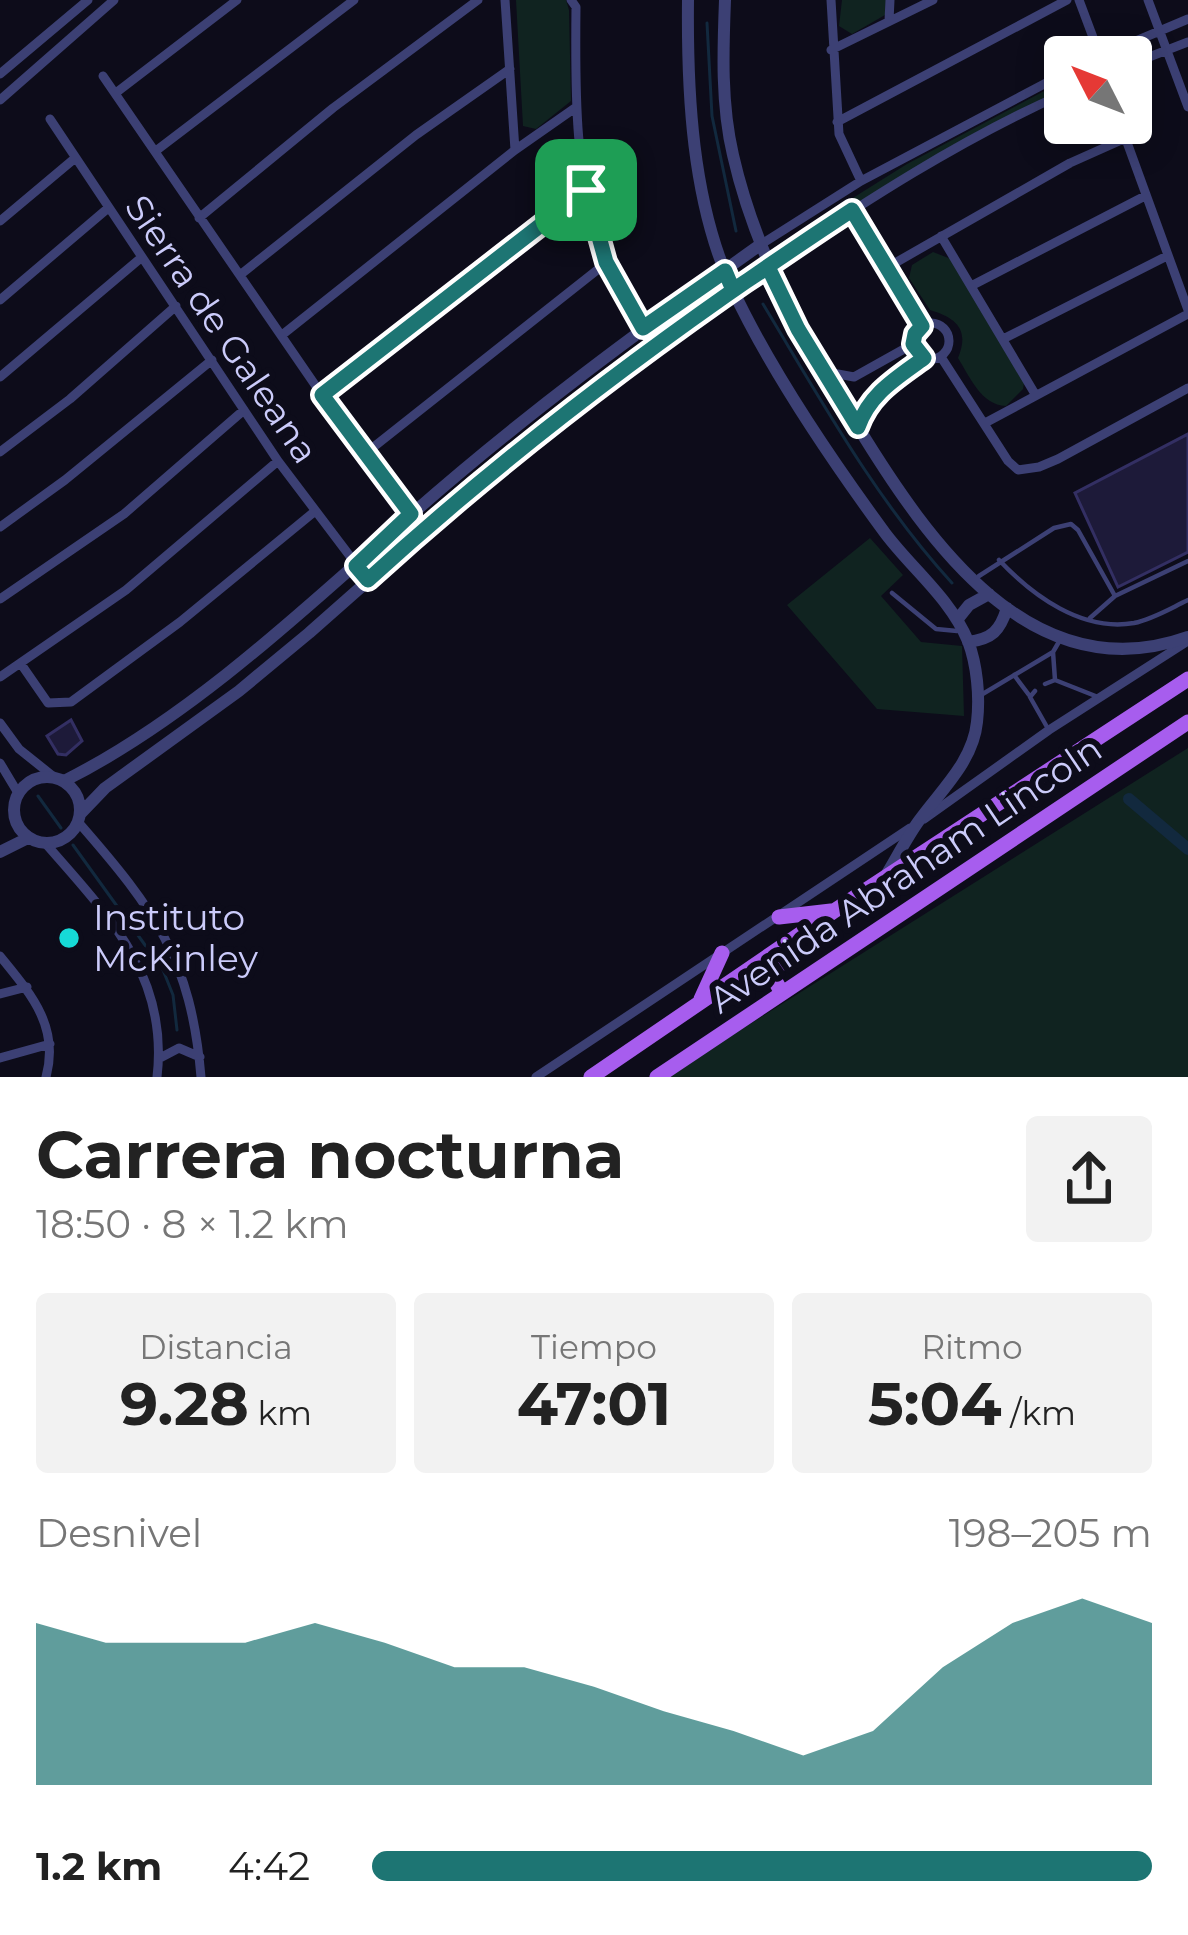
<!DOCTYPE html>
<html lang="es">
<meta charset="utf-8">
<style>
:root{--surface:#fff;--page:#f2f2f2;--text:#222;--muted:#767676;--accent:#1d7573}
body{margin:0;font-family:Montserrat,sans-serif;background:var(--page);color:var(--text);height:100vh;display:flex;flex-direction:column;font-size:45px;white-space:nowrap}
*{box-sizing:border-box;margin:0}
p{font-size:39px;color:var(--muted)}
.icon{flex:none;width:66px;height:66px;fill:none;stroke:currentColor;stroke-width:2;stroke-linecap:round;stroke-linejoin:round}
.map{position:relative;height:1077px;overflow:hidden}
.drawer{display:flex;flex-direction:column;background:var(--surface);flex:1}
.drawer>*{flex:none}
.needle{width:78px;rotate:312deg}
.fabs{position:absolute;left:1044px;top:36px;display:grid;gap:24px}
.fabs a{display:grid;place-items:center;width:108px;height:108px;border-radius:12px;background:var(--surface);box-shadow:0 6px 30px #0003;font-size:60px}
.pin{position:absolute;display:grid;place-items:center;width:102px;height:102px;color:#fff;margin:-51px;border-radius:24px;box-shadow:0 6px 18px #0006}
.round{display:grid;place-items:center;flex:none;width:126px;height:126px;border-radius:12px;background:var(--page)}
.summary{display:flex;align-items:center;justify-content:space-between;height:204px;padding:0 36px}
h1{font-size:66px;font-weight:700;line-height:90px}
.stats{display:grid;grid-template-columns:repeat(3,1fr);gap:18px;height:204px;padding:12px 36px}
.stats div{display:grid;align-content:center;border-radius:12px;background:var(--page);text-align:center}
.stats b{font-size:60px;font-weight:700}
.stats small{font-size:33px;font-weight:400}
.stats p{font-size:33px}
.chart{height:336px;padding:24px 36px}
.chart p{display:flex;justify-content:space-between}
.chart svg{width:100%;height:216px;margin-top:12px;fill:var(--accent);opacity:.7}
ul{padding:0 36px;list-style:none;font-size:39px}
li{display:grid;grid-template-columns:192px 144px 1fr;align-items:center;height:90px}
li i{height:30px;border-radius:15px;background:var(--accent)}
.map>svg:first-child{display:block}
.green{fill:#102320}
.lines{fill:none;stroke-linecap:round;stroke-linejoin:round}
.stream{stroke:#12293e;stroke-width:3}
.canal{stroke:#12293e;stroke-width:12}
.building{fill:#1d1a39;stroke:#332f63;stroke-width:3}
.service{stroke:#3c4074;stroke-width:4.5}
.minor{stroke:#3c4074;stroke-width:9}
.tertiary{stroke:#3c4074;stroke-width:12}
.primary{stroke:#a75dee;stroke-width:15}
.route-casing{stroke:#fff;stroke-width:24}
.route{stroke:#1d7573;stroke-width:15}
.poi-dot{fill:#16dad7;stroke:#0d0c1a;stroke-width:4.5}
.labels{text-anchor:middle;stroke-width:12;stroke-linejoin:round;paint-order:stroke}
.street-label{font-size:36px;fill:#cbcbfa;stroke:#0d0c1a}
.poi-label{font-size:36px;fill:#cbcbfa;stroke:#0d0c1a;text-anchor:start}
</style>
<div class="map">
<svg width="1188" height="1077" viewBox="0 0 1188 1077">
<rect width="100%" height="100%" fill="#0d0c1a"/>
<!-- green -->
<path class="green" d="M516 0H566L569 10 571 101 536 129 523 126Z
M842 0H886L885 15 852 34 839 26Z
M1065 80V90L920 167 786 249 781 243 907 164Z
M933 252 951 259 1025 377 1023 389 1006 406C981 405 970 377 958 358 970 329 956 318 930 310L909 278 912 265Z
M870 538 903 575 881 596 921 642 962 646 964 716 877 709 787 605Z
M1188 748V1077H666Z"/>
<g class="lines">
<!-- stream -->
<path class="stream" d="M707 23 712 116 736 231
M763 304C821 400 876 500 952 583
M38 796 61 828
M73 845 163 970 173 995 177 1030"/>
<!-- canal -->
<path class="canal" d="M1129 799 1188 849"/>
</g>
<!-- building -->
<path class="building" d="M1188 434V552L1118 587 1075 493Z
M71 720 82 741 66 755 58 754 47 736Z"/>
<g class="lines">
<!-- service -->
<path class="service" d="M999 560C1033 596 1082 632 1134 623 1153 619 1171 608 1188 600
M979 576 1054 528 1071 524 1078 530 1115 596 1090 618
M892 593 936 629 957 631
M1115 596 1188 561
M1014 675 1029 695
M1055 680 1053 652 1060 640
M1045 684 1055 680 1098 697
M1035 691 1030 697 1047 727
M981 695 1053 652"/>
<!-- minor -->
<path class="minor" d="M505 0 515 150
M571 0 576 7C575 93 574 181 606 263 616 286 630 306 643 328
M831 0 839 134 861 181
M1079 0 1100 56
M1148 0 1188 107
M889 21 890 0
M831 50 933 0
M1098 57 1188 19
M1131 64 1188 42
M0 74 88 0
M103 76 322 395 411 515
M117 92 237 0
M0 100 114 0
M50 119 278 461 368 580
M837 122 1067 0
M1120 123 1188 310
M157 150 354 0
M852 210 922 326
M199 218 333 108 478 0
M0 221 74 159
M941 236 1035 394
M760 245 861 181 1065 73
M768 267C862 203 961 139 1065 93
M888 267 1070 163 1126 138
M240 275 416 135 510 69
M971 286 1145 196
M0 300 107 209
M913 341a18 18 0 1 1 36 0a18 18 0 1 1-36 0Z
M282 335 515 150 575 108
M1005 338 1167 256
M941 357 1008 461 1018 470 1039 467 1058 459 1188 388
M827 372 854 377 913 344
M0 377 142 257
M322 395 586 190
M985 423 1188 314
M858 426C870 393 896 379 924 358
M0 452 70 399 176 306
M366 453 606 263
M0 527 65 480 212 360
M0 599 124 514 244 410
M21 664 48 703 71 702 180 622 314 512
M0 677 126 590 278 461
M0 723 19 749 54 777
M0 763 18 793
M924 819 1049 730 1188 641
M79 823C155 910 191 959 201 1077
M46 844C108 915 169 976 157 1077
M0 956C30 993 60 1026 46 1077
M0 994 27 987
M0 1058 50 1044
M160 1058 179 1048 200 1057
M536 1077 910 828"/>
<!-- tertiary -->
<path class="tertiary" d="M688 0C687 93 692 200 731 286 770 370 830 458 885 533 912 569 950 598 968 641 977 665 980 696 977 722 973 762 940 791 918 822 906 839 896 859 885 877
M725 0C723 51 721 104 733 155 756 256 804 339 858 427 928 541 1032 693 1188 637
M957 620 969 605 989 594
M968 642C992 639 1000 631 1007 608
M14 810a33 33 0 1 1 66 0a33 33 0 1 1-66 0Z
M64 781C190 718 307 607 412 514 522 417 640 330 760 245
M81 813 105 788 239 691 309 633 515 451 655 344 768 267
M0 852 28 838"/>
<!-- primary -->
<path class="primary" d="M779 917 831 911
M782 993 773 977 787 947
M701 999 722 953
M591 1077 834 911 1188 679
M657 1077 1188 722"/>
</g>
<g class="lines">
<defs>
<path id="route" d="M586 190 606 262 643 328 725 271 733 290 768 267 798 329 858 427C870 393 897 378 924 358L913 344 915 334 922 326 852 210C681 322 519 442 368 580L356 566 411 514 322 395 586 190"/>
</defs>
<!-- route casing -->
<use href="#route" class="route-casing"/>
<!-- route -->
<use href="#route" class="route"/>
</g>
<!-- markers -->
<circle class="poi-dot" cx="69" cy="938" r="12"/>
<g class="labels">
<!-- street labels -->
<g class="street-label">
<text transform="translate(222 329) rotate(56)" y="13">Sierra de Galeana</text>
<text transform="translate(905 874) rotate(-34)" y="13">Avenida Abraham Lincoln</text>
</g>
<!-- poi labels -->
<g class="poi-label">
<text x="93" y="930">Instituto<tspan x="93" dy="41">McKinley</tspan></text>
</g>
</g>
</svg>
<div class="fabs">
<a><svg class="needle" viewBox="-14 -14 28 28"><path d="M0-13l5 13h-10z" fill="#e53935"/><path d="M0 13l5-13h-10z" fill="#767676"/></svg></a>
</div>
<div class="pin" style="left:586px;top:190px;background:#1e9e55"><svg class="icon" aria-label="arrive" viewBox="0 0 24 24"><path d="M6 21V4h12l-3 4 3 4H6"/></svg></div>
</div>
<section class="drawer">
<div class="summary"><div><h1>Carrera nocturna</h1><p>18:50 · 8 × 1.2 km</p></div><a class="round"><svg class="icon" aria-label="share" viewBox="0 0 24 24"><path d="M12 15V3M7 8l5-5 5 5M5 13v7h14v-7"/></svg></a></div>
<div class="stats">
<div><p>Distancia</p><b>9.28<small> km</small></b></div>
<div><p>Tiempo</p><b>47:01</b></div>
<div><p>Ritmo</p><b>5:04<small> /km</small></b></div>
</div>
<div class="chart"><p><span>Desnivel</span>198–205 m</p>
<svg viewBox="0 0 160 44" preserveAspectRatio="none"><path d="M0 44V11L10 15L20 15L30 15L40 11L50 15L60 20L70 20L80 24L90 29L100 33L110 38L120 33L130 20L140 11L150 6L160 11V44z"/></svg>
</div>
<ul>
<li><b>1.2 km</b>4:42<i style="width:100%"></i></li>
</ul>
</section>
